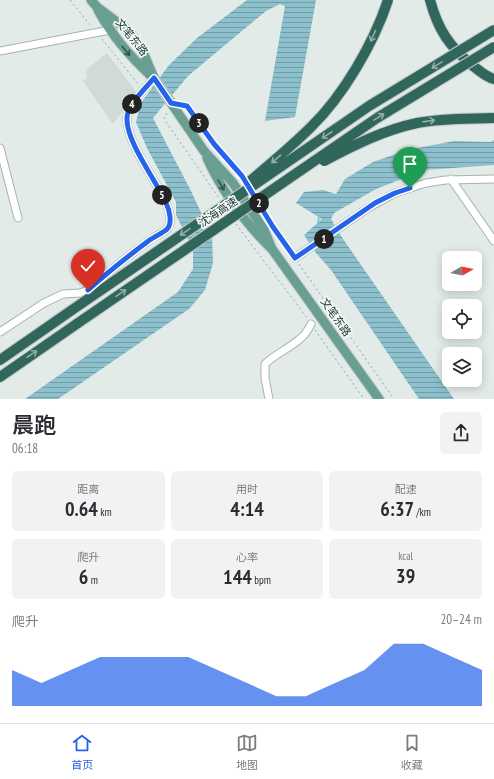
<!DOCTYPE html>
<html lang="zh">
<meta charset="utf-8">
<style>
:root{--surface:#fff;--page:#f2f2f3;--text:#2b2b33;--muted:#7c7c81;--line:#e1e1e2;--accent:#2563eb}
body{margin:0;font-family:"PT Sans Narrow","Noto Sans SC",sans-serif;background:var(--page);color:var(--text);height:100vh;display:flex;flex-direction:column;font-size:15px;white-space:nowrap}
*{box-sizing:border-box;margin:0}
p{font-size:13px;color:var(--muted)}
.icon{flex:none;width:22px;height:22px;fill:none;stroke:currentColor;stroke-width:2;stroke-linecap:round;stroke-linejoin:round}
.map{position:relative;height:399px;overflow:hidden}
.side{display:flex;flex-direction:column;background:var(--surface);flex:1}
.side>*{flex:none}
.needle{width:26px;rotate:81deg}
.fabs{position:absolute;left:442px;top:251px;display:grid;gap:8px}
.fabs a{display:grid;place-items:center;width:40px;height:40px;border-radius:6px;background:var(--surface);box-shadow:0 2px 10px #0003;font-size:20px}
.pin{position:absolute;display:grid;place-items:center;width:34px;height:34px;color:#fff;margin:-41px -17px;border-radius:50% 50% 50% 0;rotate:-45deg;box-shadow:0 0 4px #0007}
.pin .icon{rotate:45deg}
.km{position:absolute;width:20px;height:20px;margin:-10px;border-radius:50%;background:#222;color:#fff;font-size:11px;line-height:20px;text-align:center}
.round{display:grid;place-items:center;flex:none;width:42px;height:42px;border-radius:6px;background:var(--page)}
.summary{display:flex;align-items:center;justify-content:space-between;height:68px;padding:0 12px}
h1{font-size:22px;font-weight:600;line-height:30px}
.figures{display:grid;grid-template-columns:repeat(3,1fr);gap:6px;height:68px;padding:4px 12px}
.figures div{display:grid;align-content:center;border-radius:6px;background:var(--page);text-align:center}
.figures b{font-size:20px;font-weight:600}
.figures small{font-size:11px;font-weight:400}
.figures p{font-size:11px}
.chart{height:112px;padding:8px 12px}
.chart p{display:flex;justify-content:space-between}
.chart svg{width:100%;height:72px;margin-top:4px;fill:var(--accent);opacity:.7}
.menu{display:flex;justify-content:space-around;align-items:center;height:56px;border-top:1px solid var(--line);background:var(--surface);font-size:11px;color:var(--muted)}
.menu a{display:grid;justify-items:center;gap:2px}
.menu .selected{color:var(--accent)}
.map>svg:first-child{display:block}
.built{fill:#d0dbd7}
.water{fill:url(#water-rules)}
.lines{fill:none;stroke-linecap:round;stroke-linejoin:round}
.stream{stroke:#8dc0cd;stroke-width:2}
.minor-casing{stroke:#a5b3af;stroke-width:9}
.major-casing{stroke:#c1c8c7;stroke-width:11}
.highway-casing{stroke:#c1c8c7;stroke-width:12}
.path{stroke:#84ada2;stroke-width:1;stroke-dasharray:2 3;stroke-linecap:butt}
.minor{stroke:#fff;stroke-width:7}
.major{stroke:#699e93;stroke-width:9}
.highway{stroke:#31665d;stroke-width:10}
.highway-bridge-casing{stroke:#c1c8c7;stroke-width:12;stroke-linecap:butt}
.highway-bridge{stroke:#31665d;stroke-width:10}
.oneway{stroke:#92afa9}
.oneway2{stroke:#34544d}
.route-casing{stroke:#fff;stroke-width:8}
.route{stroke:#2563eb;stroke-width:5}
.labels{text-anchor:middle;stroke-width:3.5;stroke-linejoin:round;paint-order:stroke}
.street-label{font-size:11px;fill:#233b36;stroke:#f2f8f5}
</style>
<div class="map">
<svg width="494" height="399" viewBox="0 0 494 399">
<defs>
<pattern id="water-rules" width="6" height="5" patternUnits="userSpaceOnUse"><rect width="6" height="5" fill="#8dc0cd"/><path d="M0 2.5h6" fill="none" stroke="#739da7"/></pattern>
</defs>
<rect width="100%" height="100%" fill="#e2ebe8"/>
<!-- built -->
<path class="built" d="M107 53 137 93 113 124 82 80 87 79 86 70Z"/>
<!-- water -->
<path class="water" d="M247 0H316L295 117 265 121 285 6 280 4 266 11 188 76 153 118 191 191 212 236 213 263 205 290 189 309 58 399H25L178 292 193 269V249L176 215V202L147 148 136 122 141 103 169 65 197 38Z
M494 140V165L425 170 376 189 334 213 331 219 343 239 454 399H419L331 270 316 253 304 235 322 219 296 203 304 192 323 190 336 194 345 179 373 162 407 150 454 141 491 142Z"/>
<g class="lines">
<!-- stream -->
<path class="stream" d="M318 224 319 215"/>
<defs>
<path id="minor" d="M0 51 110 30
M0 148 18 218
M451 179 494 241
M295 258 368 208 395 193 426 183 446 180 494 179
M0 332 44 303 63 294 80 293 88 290C107 273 127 257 147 242 152 238 163 233 167 229 173 223 169 209 166 203 156 180 126 142 127 118 127 105 146 88 154 78
M269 399 265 378V364C276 353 291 348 302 337 306 334 309 328 311 324"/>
<path id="major" d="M91 0 97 7 125 28 134 38 142 50 154 78 204 151 233 183 264 230 272 249
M98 10C113 37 129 55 151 76
M207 158C223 193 245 223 272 249L379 399"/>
<path id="highway" d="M430 0C438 30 449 46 473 66 480 71 486 77 494 79
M0 360 72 310
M0 377 78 323"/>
</defs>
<!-- minor casing -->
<use href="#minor" class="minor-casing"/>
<!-- major casing -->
<use href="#major" class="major-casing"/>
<!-- highway casing -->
<use href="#highway" class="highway-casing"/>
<!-- path -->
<path class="path" d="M70 0 91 26
M102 39 139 85
M183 105 187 106 214 144 242 177
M167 113 164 119 219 198
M261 207 291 253
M236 224 308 319
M299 264 394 399
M315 330 364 399"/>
<!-- minor -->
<use href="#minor" class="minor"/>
<!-- major -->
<use href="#major" class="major"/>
<!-- highway -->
<use href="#highway" class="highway"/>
<defs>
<path id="highway-bridge" d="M324 161C354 145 384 130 417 123 443 118 468 119 494 118
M249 182C270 164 292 146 311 127 343 96 374 43 388 0
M72 310 369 106 494 30
M78 323 377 118 494 47"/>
</defs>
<!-- highway-bridge casing -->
<use href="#highway-bridge" class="highway-bridge-casing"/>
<!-- highway-bridge -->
<use href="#highway-bridge" class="highway-bridge"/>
</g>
<!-- one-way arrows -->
<defs><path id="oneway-shaft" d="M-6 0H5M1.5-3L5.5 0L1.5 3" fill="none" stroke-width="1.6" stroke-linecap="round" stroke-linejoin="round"/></defs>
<g class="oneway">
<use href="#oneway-shaft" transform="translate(373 36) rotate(115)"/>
<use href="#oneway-shaft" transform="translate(437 65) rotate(149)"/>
<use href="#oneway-shaft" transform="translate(379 117) rotate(-32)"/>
<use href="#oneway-shaft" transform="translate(429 121) rotate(-8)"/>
<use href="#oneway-shaft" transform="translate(327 135) rotate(146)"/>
<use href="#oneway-shaft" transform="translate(276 159) rotate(139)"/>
<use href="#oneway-shaft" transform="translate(185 232) rotate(146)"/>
<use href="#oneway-shaft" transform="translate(121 293) rotate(-34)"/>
<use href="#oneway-shaft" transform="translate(32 354) rotate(-34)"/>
</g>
<g class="oneway2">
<use href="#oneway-shaft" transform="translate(126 51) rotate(51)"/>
<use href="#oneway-shaft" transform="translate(221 185) rotate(59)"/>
</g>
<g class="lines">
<defs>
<path id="route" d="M88 290C107 273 127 257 147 242 152 238 163 233 167 229 173 223 169 209 166 203 156 180 126 142 127 118 127 105 146 88 154 78L171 103 187 106 214 144 242 176 273 227 295 258 375 203 395 193 410 188"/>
</defs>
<!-- route casing -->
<use href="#route" class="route-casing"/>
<!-- route -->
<use href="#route" class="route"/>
</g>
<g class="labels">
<!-- street labels -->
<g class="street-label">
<text transform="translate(132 37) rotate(51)" y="4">文笔东路</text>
<text transform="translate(218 212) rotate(-34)" y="4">沈海高速</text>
<text transform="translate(336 317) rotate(55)" y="4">文笔东路</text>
</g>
</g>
</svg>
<div class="fabs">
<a><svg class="needle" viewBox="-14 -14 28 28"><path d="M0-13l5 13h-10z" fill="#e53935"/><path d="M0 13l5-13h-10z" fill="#7c7c81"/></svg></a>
<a><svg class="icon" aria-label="locate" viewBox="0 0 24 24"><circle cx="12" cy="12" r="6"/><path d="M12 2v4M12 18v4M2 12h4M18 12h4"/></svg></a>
<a><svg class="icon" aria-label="layers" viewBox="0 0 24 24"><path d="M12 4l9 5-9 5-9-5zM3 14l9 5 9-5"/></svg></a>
</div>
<div class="pin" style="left:410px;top:188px;background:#1e9e55"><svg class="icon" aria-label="arrive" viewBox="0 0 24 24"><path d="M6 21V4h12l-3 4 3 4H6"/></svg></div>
<div class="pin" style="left:88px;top:290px;background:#d93025"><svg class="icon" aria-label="check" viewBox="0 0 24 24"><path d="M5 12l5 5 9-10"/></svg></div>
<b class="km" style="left:324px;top:239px">1</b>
<b class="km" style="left:259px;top:203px">2</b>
<b class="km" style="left:199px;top:123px">3</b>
<b class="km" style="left:132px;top:104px">4</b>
<b class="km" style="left:162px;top:195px">5</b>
</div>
<section class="side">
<div class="summary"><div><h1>晨跑</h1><p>06:18</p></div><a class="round"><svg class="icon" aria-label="share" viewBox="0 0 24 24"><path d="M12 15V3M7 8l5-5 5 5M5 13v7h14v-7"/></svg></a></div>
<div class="figures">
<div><p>距离</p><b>0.64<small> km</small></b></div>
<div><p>用时</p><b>4:14</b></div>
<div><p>配速</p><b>6:37<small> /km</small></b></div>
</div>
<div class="figures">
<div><p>爬升</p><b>6<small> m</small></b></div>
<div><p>心率</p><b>144<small> bpm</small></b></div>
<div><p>kcal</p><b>39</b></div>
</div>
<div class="chart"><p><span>爬升</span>20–24 m</p>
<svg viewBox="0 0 160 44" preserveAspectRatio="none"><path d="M0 44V22L10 30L20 22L30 14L40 14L50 14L60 14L70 22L80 30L90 38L100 38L110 30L120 22L130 6L140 6L150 14L160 22V44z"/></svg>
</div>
</section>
<nav class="menu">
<a class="selected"><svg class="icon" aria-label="home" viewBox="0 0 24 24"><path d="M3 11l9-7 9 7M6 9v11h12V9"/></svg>首页</a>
<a><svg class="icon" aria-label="map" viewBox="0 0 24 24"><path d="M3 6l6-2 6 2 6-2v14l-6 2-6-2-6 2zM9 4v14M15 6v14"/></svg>地图</a>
<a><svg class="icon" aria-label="saved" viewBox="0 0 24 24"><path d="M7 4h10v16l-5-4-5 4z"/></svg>收藏</a>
</nav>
